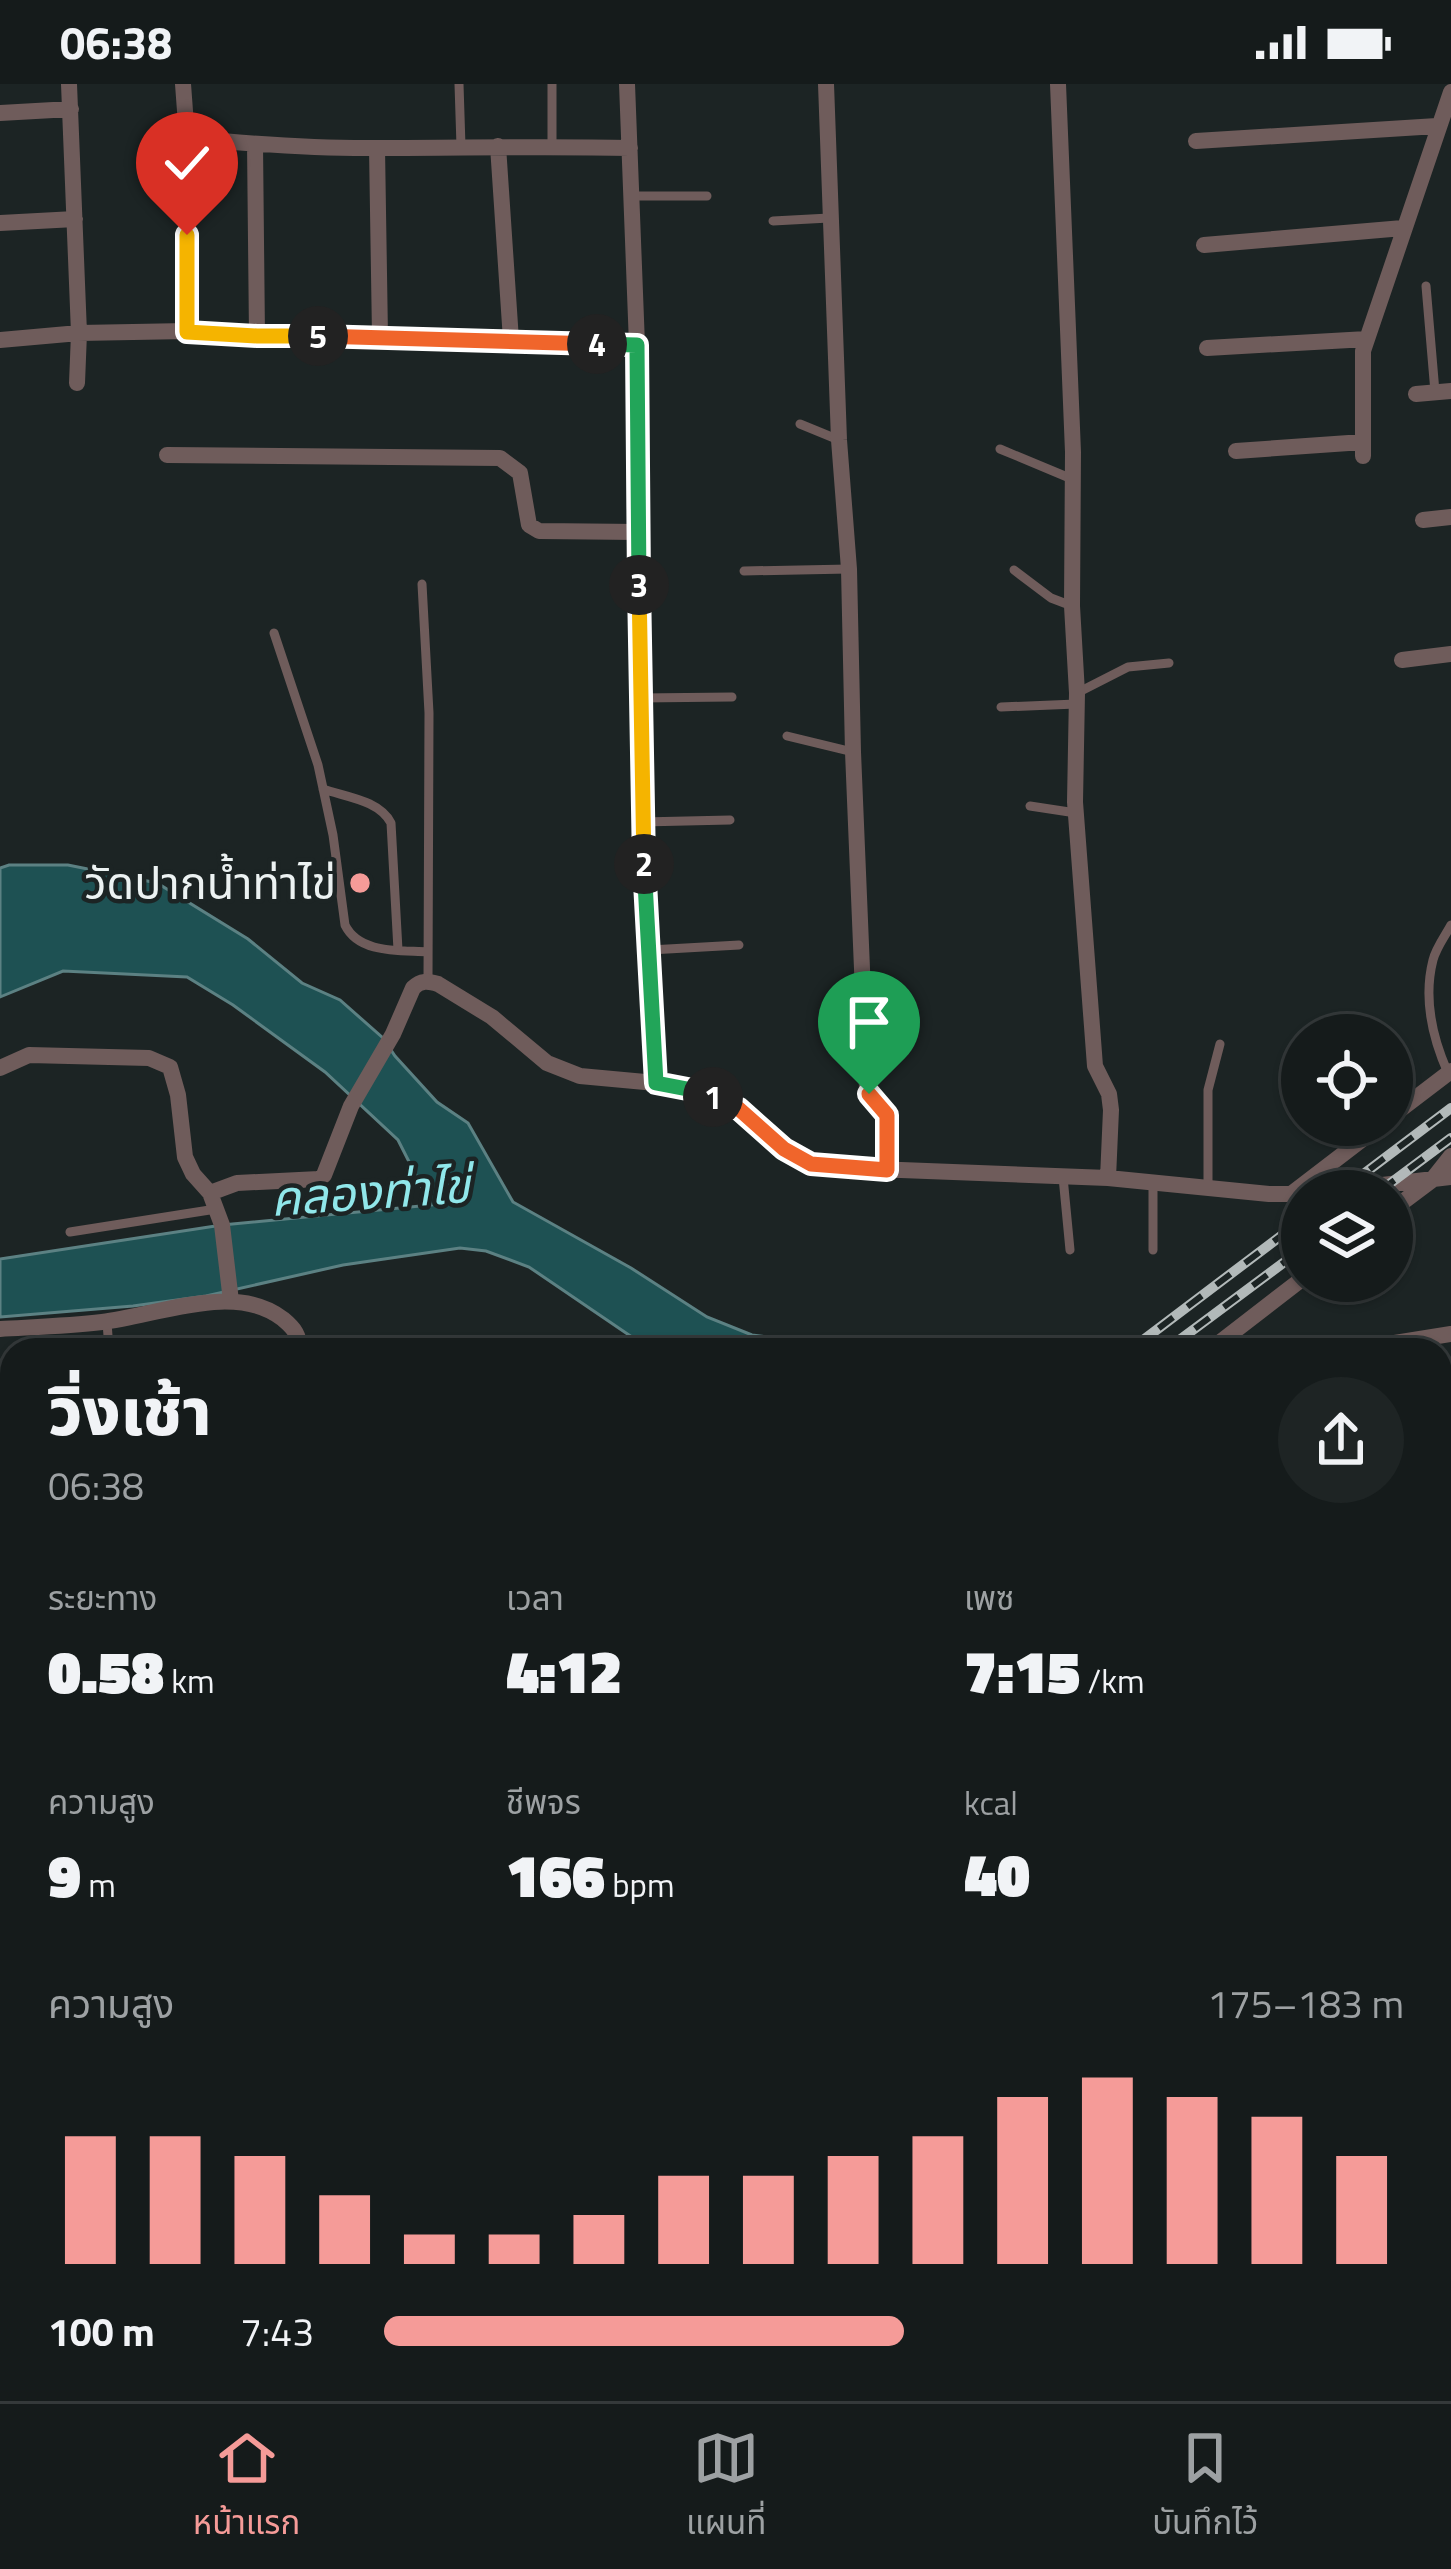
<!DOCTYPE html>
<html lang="th">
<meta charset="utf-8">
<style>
:root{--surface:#151b1b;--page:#1e2424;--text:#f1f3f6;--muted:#9da1a3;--line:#34393a;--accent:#f59b98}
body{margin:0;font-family:"Titillium Web","Noto Sans Thai",sans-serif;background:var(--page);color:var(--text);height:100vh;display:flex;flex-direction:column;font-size:45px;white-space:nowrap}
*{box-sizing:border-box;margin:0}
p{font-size:39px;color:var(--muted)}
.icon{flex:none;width:66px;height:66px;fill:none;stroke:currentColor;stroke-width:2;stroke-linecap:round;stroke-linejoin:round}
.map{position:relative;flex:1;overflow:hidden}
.panel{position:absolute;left:0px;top:1254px;width:1452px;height:1065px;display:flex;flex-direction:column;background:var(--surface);border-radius:36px 36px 0 0;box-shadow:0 3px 9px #0004,0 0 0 3px var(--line)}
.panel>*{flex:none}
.tools{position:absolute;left:1281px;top:930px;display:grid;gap:24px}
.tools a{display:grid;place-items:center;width:132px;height:132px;border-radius:50%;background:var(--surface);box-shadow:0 3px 9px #0004,0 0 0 3px var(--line);font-size:60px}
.pin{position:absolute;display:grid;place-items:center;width:102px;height:102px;color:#fff;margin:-123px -51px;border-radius:50% 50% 50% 0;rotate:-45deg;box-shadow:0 0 12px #0007}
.pin .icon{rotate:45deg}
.km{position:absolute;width:60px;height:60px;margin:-30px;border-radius:50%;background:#222;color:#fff;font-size:33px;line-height:60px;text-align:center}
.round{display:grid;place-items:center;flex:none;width:126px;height:126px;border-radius:63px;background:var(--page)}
.overview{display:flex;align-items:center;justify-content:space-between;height:204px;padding:0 48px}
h1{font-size:66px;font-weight:800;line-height:90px}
.figures{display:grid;grid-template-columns:repeat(3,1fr);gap:18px;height:204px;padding:12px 48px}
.figures div{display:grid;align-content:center}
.figures b{font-size:60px;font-weight:800}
.figures small{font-size:33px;font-weight:400}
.figures p{font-size:33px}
.chart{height:336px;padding:24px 48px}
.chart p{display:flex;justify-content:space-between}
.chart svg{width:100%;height:216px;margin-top:12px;stroke:var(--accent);stroke-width:6}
ul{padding:0 48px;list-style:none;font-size:39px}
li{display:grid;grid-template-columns:192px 144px 1fr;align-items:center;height:90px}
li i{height:30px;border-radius:15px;background:var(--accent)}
.status{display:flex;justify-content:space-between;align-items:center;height:84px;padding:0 60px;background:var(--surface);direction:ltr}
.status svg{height:33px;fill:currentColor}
.tabs{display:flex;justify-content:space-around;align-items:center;height:168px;border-top:3px solid var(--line);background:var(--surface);font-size:33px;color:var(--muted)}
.tabs a{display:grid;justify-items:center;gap:6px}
.tabs .on{color:var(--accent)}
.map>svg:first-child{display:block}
.built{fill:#213132}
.green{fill:#4e3533}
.water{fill:#1e5153;stroke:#5c8183;stroke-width:3}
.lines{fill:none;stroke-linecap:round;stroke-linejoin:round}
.service{stroke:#6f5c5b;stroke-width:9}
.minor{stroke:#6f5c5b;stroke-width:16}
.secondary{stroke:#9a7d7b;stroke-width:24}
.rail-casing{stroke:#b2b9b9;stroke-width:10}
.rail{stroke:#1c2424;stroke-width:6;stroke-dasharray:18;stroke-linecap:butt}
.split-1-casing{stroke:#fff;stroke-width:24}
.split-2-casing{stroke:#fff;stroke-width:24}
.split-3-casing{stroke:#fff;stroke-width:24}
.split-4-casing{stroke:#fff;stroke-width:24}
.split-5-casing{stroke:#fff;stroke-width:24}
.split-6-casing{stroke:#fff;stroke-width:24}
.split-1{stroke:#f0652b;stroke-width:15}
.split-2{stroke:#22a559;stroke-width:15}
.split-3{stroke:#f5b400;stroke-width:15}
.split-4{stroke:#22a559;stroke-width:15}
.split-5{stroke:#f0652b;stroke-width:15}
.split-6{stroke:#f5b400;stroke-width:15}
.poi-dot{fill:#f59b98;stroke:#1c2424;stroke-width:4.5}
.labels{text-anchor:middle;stroke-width:9;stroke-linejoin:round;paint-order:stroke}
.poi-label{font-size:45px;fill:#ecf2f2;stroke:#1c2424;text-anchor:end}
.water-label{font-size:48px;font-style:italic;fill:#90e7ea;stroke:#1c2424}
</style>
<div class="status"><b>06:38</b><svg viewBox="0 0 49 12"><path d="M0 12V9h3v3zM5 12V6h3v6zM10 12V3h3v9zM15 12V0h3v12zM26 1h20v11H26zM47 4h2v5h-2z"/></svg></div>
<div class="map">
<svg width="1451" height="2317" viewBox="0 0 1451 2317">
<rect width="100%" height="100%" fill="#1c2424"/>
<!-- built -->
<path class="built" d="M0 1588 12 1589V1635L0 1633Z
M0 1652 12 1653V1700H0Z
M1440 1712 1451 1713V1988L1440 1987Z
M0 1984 12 2004V2307H130L112 2317H0Z
M1440 2005 1451 2007V2317H163L181 2307H1440Z"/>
<!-- green -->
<path class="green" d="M0 2097 12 2117V2307H125L109 2317H0Z"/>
<!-- water -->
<path class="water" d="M9 781H68L157 799 248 855 302 899 340 916 383 954 395 972 437 1018 468 1039 513 1118 631 1184 707 1233 752 1251 862 1266H651L529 1183 486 1167 460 1164 343 1181 206 1212 133 1222 0 1233V1175L222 1141 431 1121 398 1056 325 988 233 921 187 893 63 887 0 913V784Z
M1440 1630 1451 1636V1706L1440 1697Z"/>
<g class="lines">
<!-- service -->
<path class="service" d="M459 0 461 62
M552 62V0
M633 112H707
M773 137 829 134
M1426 202 1435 308
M800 340 839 356
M1000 365 1072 395
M1014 486 1051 514 1072 522
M744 487 849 485
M422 500 429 629 428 897
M274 549 318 681 333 751 345 841C359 870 400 866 428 868
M1077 609 1128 583 1169 579
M640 614 732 613
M1001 623 1076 620
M787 652 853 668
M323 705C346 713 379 716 391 739L398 866
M1030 722 1076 729
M642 738 730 736
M650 866 739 861
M1448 989C1432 953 1423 915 1433 876 1436 864 1445 852 1451 841
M1063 1093 1070 1166
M1153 1098V1166
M1208 1102V1006L1220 960
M70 1148 216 1125
M107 1238 109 1266
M1440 1770 1451 1772
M0 2097 12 2117
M125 2307 131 2317"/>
<!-- minor -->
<path class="minor" d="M69 0 79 249 77 299
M183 0 187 54V247
M627 0 637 261 642 745 656 999
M826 0 839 356 849 485 853 668 867 1005 871 1013 887 1031V1086
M1058 0 1073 368 1072 522 1077 609 1075 718 1095 982 1109 1010 1111 1026 1108 1094
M0 29 71 25
M187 54C251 60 316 65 381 64 464 64 546 62 630 64
M1196 57 1437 42
M255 60 257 252
M498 62 511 256
M377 64 380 252
M0 139 75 135
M1204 161 1403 144
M0 256 79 249 187 247 257 252H380L637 261
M1207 264 1367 255
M1416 310 1451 307
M1236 367 1363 358
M167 371 500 374 520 389 529 441 539 447 638 448
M1363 372V267L1451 8
M1423 436 1451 433
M1402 576 1451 570
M0 984 29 971 149 974 170 983 178 1011 185 1073 193 1090 210 1109 222 1141 231 1217
M1392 1032 1451 987
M1331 1107 1451 1093
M210 1109 237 1099 319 1095 324 1091 351 1022 393 950 413 904C421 896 428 897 438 900L492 933 547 979 580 992 656 999 703 1008 739 1025 784 1065 811 1080 875 1085 1108 1094 1269 1110H1302
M1291 1110 1381 1041
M1392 1126 1432 1096 1451 1072
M0 1245C34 1243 68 1242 102 1238 156 1232 235 1197 283 1235 295 1245 299 1251 300 1266
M1210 1266 1302 1195
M1373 1266 1376 1262 1451 1250
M1440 1398 1451 1392
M1440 1520 1451 1525
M0 1574 12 1576
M0 1646 12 1647
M1440 1785 1443 1795 1440 1822
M0 1961 12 1976
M1440 2116 1448 2117
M369 2307 375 2317
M539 2307 542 2317
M701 2307 704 2317
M818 2307 819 2317
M918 2317 940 2313
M992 2317 1034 2307
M1370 2317 1371 2307"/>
<!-- secondary -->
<path class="secondary" d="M1440 1997 1451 1999
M155 2317 172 2307"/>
<defs>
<path id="rail" d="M1341 1107 1451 1024
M1380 1107 1451 1054
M1130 1266 1302 1136
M1166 1266 1302 1165
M0 1602 12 1604
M0 1623 12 1625"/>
</defs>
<!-- rail casing -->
<use href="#rail" class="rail-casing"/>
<!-- rail -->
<use href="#rail" class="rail"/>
</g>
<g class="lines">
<defs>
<path id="split-1" d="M713 1013 739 1025 784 1065 811 1080 887 1086V1031L869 1010"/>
<path id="split-2" d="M644 780 656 999 703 1008 713 1013"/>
<path id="split-3" d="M639 501 644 780"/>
<path id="split-4" d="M597 260 637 261 639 501"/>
<path id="split-5" d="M318 252 597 260"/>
<path id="split-6" d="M187 151V248L257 252H318"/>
</defs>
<!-- split-1 casing -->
<use href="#split-1" class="split-1-casing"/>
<!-- split-2 casing -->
<use href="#split-2" class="split-2-casing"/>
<!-- split-3 casing -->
<use href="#split-3" class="split-3-casing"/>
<!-- split-4 casing -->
<use href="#split-4" class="split-4-casing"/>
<!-- split-5 casing -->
<use href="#split-5" class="split-5-casing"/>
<!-- split-6 casing -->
<use href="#split-6" class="split-6-casing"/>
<!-- split-1 -->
<use href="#split-1" class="split-1"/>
<!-- split-2 -->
<use href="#split-2" class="split-2"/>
<!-- split-3 -->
<use href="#split-3" class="split-3"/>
<!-- split-4 -->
<use href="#split-4" class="split-4"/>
<!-- split-5 -->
<use href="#split-5" class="split-5"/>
<!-- split-6 -->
<use href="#split-6" class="split-6"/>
</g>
<!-- markers -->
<circle class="poi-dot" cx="360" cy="799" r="12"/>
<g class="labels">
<!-- poi labels -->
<g class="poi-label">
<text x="336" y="815">วัดปากน้ำท่าไข่</text>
</g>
<!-- water labels -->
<g class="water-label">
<text transform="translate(370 1108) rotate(-4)" y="17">คลองท่าไข่</text>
</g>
</g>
</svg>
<div class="tools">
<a><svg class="icon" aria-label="locate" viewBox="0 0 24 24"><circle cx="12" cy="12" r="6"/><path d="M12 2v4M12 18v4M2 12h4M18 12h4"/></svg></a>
<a><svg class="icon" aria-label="layers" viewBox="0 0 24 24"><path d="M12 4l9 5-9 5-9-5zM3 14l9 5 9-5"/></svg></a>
</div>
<div class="pin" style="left:869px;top:1010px;background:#1e9e55"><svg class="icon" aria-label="arrive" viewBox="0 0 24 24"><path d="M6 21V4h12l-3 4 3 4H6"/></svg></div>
<div class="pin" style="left:187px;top:151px;background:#d93025"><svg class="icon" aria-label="check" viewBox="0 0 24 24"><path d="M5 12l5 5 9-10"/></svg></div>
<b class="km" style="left:713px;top:1013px">1</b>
<b class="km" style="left:644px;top:780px">2</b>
<b class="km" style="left:639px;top:501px">3</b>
<b class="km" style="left:597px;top:260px">4</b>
<b class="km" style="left:318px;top:252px">5</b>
<section class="panel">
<div class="overview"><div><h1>วิ่งเช้า</h1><p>06:38</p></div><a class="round"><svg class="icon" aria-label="share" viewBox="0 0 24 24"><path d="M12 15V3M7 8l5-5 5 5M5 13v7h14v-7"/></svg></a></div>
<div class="figures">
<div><p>ระยะทาง</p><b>0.58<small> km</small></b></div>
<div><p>เวลา</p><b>4:12</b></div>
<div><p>เพซ</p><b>7:15<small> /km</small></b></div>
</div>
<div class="figures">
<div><p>ความสูง</p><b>9<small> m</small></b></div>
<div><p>ชีพจร</p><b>166<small> bpm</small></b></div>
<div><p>kcal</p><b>40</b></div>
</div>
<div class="chart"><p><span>ความสูง</span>175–183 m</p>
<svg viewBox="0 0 160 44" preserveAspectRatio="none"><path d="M5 44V18M15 44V18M25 44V22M35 44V30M45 44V38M55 44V38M65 44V34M75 44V26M85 44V26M95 44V22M105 44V18M115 44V10M125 44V6M135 44V10M145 44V14M155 44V22"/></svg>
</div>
<ul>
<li><b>100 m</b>7:43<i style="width:51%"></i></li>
</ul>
</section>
</div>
<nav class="tabs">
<a class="on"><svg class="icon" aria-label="home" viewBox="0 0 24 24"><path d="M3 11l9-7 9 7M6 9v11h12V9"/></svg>หน้าแรก</a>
<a><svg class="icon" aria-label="map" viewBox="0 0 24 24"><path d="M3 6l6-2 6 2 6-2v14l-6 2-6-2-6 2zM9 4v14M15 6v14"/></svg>แผนที่</a>
<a><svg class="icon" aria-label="saved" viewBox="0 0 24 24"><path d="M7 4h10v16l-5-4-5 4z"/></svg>บันทึกไว้</a>
</nav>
